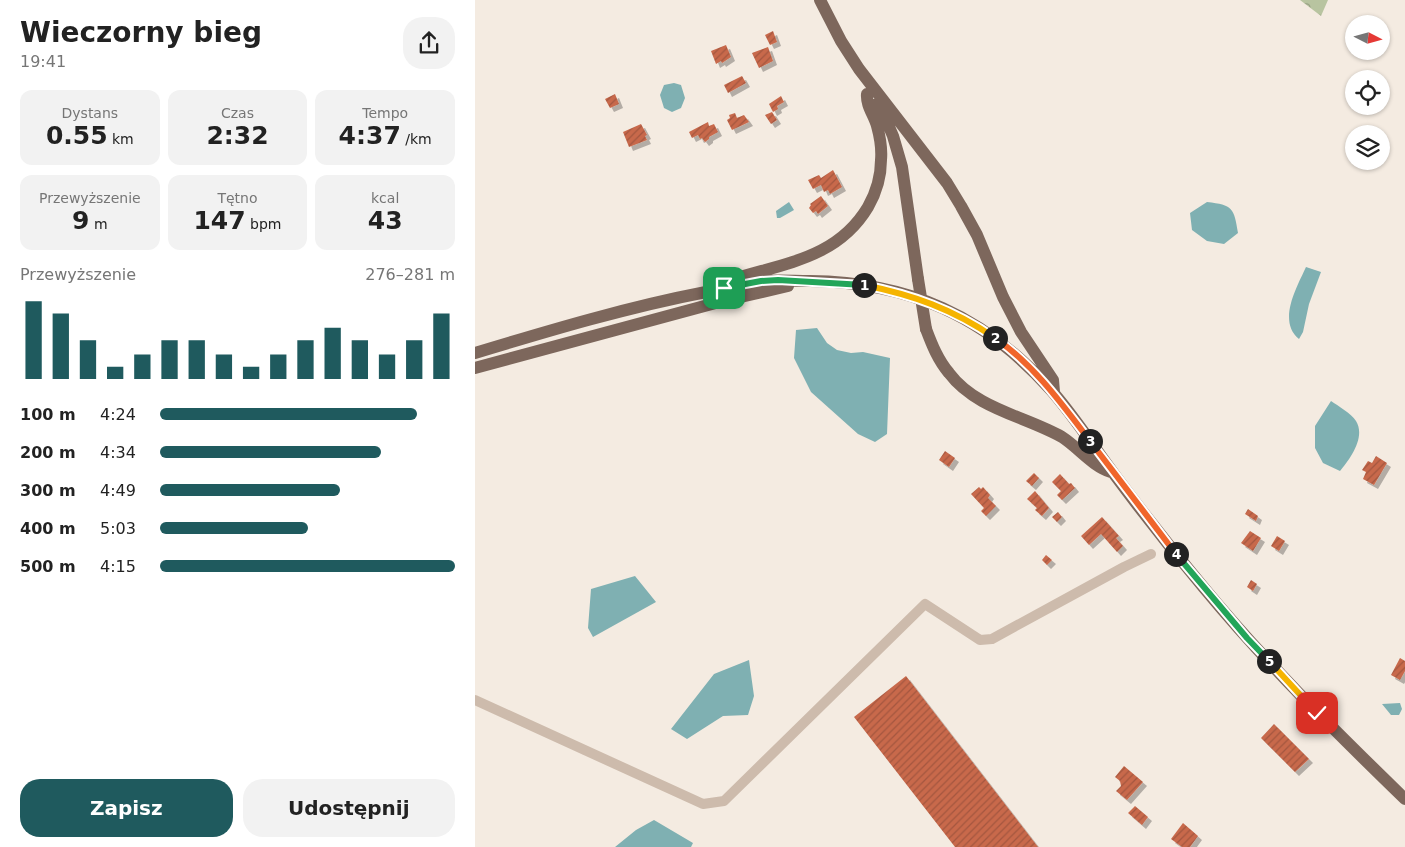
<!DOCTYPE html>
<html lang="pl">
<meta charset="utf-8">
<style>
:root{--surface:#fff;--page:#f2f2f2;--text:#222;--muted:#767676;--accent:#1f5a5e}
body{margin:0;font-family:"DejaVu Sans",sans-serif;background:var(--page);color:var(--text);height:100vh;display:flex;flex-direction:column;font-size:19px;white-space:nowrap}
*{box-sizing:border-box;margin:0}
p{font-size:16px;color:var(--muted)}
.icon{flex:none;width:28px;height:28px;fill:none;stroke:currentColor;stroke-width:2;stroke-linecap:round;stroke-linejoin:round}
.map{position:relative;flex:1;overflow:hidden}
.panel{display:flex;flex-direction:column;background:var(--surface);width:475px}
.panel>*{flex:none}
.needle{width:32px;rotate:96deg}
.controls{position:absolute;left:870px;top:15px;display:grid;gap:10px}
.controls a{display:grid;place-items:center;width:45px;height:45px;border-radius:50%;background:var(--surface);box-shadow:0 1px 4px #0004;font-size:25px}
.pin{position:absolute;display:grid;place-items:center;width:42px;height:42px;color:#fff;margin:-21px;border-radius:10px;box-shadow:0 2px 8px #0006}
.km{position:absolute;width:25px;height:25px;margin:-12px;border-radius:50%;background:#222;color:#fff;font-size:14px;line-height:25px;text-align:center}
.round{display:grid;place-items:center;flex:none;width:52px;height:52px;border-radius:20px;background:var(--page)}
.headline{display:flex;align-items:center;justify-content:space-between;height:85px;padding:0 20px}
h1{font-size:28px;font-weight:800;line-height:38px}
.metrics{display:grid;grid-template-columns:repeat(3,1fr);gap:8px;height:85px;padding:5px 20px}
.metrics div{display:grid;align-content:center;border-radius:12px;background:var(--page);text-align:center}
.metrics b{font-size:25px;font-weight:800}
.metrics small{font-size:14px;font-weight:400}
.metrics p{font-size:14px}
.chart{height:140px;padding:10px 20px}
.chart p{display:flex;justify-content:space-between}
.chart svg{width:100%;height:90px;margin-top:5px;stroke:var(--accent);stroke-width:6}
.button{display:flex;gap:10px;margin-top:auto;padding:10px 20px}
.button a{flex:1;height:58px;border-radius:20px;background:var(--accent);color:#fff;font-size:20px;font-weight:800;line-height:58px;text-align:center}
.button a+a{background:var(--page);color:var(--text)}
ul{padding:0 20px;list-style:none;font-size:16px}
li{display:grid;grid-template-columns:80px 60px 1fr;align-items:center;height:38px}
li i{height:12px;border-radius:6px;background:var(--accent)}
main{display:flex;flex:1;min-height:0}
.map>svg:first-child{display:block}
.forest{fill:url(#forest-crowns)}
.water{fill:#7fb0b2}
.building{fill:url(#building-hatch);filter:url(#shadow)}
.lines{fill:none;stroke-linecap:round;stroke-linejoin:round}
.street{stroke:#cdbbac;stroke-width:10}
.primary{stroke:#7d675c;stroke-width:12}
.primary-bridge{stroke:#7d675c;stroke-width:12}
.split-1-casing{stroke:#fff;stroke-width:10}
.split-2-casing{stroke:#fff;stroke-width:10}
.split-3-casing{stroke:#fff;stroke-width:10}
.split-4-casing{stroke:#fff;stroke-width:10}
.split-5-casing{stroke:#fff;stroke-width:10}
.split-6-casing{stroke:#fff;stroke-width:10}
.split-1{stroke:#22a559;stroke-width:6}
.split-2{stroke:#f5b400;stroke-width:6}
.split-3{stroke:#f0652b;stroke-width:6}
.split-4{stroke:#f0652b;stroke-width:6}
.split-5{stroke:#22a559;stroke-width:6}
.split-6{stroke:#f5b400;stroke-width:6}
</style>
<main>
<section class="panel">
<div class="headline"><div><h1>Wieczorny bieg</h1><p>19:41</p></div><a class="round"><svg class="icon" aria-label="share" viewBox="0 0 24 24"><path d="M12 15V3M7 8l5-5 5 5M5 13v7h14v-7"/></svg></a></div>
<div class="metrics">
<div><p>Dystans</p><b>0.55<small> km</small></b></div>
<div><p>Czas</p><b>2:32</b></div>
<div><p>Tempo</p><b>4:37<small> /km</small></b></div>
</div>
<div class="metrics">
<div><p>Przewyższenie</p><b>9<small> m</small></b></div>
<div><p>Tętno</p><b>147<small> bpm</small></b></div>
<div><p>kcal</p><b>43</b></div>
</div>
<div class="chart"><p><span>Przewyższenie</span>276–281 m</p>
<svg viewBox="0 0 160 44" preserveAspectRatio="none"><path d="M5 44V6M15 44V12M25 44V25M35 44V38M45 44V32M55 44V25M65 44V25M75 44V32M85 44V38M95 44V32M105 44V25M115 44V19M125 44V25M135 44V32M145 44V25M155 44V12"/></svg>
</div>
<ul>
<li><b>100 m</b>4:24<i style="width:87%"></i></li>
<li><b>200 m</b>4:34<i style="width:75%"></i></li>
<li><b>300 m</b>4:49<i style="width:61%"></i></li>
<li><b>400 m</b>5:03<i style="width:50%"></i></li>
<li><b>500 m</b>4:15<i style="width:100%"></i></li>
</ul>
<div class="button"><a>Zapisz</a><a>Udostępnij</a></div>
</section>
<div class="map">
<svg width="930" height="847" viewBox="0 0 930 847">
<defs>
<pattern id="forest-crowns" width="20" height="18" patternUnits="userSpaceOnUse" patternTransform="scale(1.25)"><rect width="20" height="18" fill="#b8c4a0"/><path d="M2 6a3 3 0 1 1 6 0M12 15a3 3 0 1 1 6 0" fill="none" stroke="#97a083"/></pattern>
<pattern id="building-hatch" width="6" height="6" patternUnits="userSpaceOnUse" patternTransform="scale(1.25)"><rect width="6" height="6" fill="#c8694b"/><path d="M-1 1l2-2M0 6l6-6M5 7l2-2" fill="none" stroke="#a4573f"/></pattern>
<filter id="shadow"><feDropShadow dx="4" dy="4" stdDeviation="0" flood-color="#0004"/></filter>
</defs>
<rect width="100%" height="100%" fill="#f4ebe1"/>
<!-- forest -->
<path class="forest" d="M825 0H853L846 16Z"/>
<!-- water -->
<path class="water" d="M199 83 206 85 210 98 206 108 197 112 189 108 185 95 189 85Z
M314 202 319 210 305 218H302L301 211Z
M732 202C758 205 759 208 763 233L749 244 732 241 717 230 715 213Z
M831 267 846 272 834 304 828 332 824 339C802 321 822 287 831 267Z
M342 328 352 343 362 350 376 353 388 352 415 358 412 434 400 442 383 434 336 392 319 358 321 330Z
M856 401C863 406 876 413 881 421 891 437 875 459 865 471L848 463 840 448V426Z
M160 576 181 602 118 637 113 628 116 589Z
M274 660 279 696 273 715 248 716 212 739 196 729 239 674Z
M925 703 927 709 924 715H916L907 704Z
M179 820 218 843 216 847H140L161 830Z"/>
<!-- building -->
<path class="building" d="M298 31 302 42 295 45 290 35Z
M251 45 256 57 247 63 246 61 241 64 236 51Z
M293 47 298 61 284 68 277 53Z
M267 76 271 83 253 93 249 85Z
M140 94 144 104 135 108 130 99Z
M306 96 309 102 302 106 303 109 298 112 294 104Z
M297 112 302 120 296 124 290 115Z
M260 113 262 118 269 115 274 122 257 130 252 120 255 118 254 115Z
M233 122 234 126 239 124 243 132 234 137V139L230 142 227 138 225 139 223 135 217 138 214 132Z
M166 124 172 135 170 136 172 140 154 147 148 132Z
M358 170 367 187 355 194 353 190 349 192 346 185 338 189 333 180 344 175 346 178Z
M346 196 353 206 343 214 341 211 338 213 334 208 336 205 335 204Z
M470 451 480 458 474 467 464 460Z
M901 456 912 463 899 485 888 479 891 472 887 470 893 461 897 463Z
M559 473 564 478 557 486 551 481Z
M585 474 594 484 596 483 600 488 587 500 582 495 586 491 577 482Z
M504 487 506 489 508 487 515 495 513 498 521 506 511 516 506 511 509 508 496 494Z
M560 491 574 508 567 516 560 510 562 508 552 499Z
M773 509 783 516 781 521 770 514Z
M583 512 587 517 582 522 577 517Z
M627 517 644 536 641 538 648 546 642 552 626 534 614 545 606 536Z
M775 531 786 538 778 551 766 543Z
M802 536 810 541 804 551 796 546Z
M571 555 577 560 572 565 567 560Z
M776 580 782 584 778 591 772 587Z
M925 658 930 661V671L925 680 916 675Z
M431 676 563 847H480L379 717Z
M799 724 834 759 820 772 786 738Z
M649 766 668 782 652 800 641 791 646 786 645 781 640 777Z
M660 806 673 817 667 825 653 813Z
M708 823 723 836 715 847H707L696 839Z"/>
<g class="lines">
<!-- street -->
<path class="street" d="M0 700 228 804 249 801 450 604 505 640 517 639 649 567 676 554"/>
<!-- primary -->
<path class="primary" d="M345 0 366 41 384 69 472 183 486 206 502 235 528 297 546 332 578 380 579 392
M399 105 412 122 418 136 427 167 443 279
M256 280C308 263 362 259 393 207 401 193 406 176 406 160 407 149 405 137 402 126 399 115 391 106 392 94
M451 329C457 345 463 360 474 373 501 409 550 416 587 437 604 448 617 466 636 472
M0 353C76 330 153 307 231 292 250 288 269 283 288 281 304 280 319 281 335 281 434 282 510 316 576 390 599 416 618 446 639 474 668 513 698 551 729 588 791 663 860 731 930 799
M0 368 248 301 313 286"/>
<!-- primary-bridge -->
<path class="primary-bridge" d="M443 279 451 329"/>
</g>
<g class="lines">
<defs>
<path id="split-1" d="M249 288 286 281 303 280 389 285"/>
<path id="split-2" d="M389 285C438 295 478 309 520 338"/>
<path id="split-3" d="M520 338C559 365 587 404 615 441"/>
<path id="split-4" d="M615 441 701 554"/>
<path id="split-5" d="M701 554 772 638 794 661"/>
<path id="split-6" d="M794 661 842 713"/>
</defs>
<!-- split-1 casing -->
<use href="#split-1" class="split-1-casing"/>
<!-- split-2 casing -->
<use href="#split-2" class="split-2-casing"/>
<!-- split-3 casing -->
<use href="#split-3" class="split-3-casing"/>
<!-- split-4 casing -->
<use href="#split-4" class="split-4-casing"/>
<!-- split-5 casing -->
<use href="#split-5" class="split-5-casing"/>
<!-- split-6 casing -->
<use href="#split-6" class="split-6-casing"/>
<!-- split-1 -->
<use href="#split-1" class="split-1"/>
<!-- split-2 -->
<use href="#split-2" class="split-2"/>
<!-- split-3 -->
<use href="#split-3" class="split-3"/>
<!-- split-4 -->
<use href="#split-4" class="split-4"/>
<!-- split-5 -->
<use href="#split-5" class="split-5"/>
<!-- split-6 -->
<use href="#split-6" class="split-6"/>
</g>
</svg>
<div class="controls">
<a><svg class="needle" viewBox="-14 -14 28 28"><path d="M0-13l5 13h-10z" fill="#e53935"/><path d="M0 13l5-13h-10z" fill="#767676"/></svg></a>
<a><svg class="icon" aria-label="locate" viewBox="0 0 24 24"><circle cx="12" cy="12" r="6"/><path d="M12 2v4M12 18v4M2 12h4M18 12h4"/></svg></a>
<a><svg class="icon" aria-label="layers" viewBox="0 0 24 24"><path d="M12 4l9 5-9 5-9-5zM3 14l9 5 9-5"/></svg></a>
</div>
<div class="pin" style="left:249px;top:288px;background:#1e9e55"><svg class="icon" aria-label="arrive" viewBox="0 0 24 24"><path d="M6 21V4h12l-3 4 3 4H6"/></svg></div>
<div class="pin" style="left:842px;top:713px;background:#d93025"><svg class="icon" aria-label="check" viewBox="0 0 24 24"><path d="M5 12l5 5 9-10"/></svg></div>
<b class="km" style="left:389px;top:285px">1</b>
<b class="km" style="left:520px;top:338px">2</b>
<b class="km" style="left:615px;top:441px">3</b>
<b class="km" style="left:701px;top:554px">4</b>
<b class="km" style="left:794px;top:661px">5</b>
</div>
</main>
